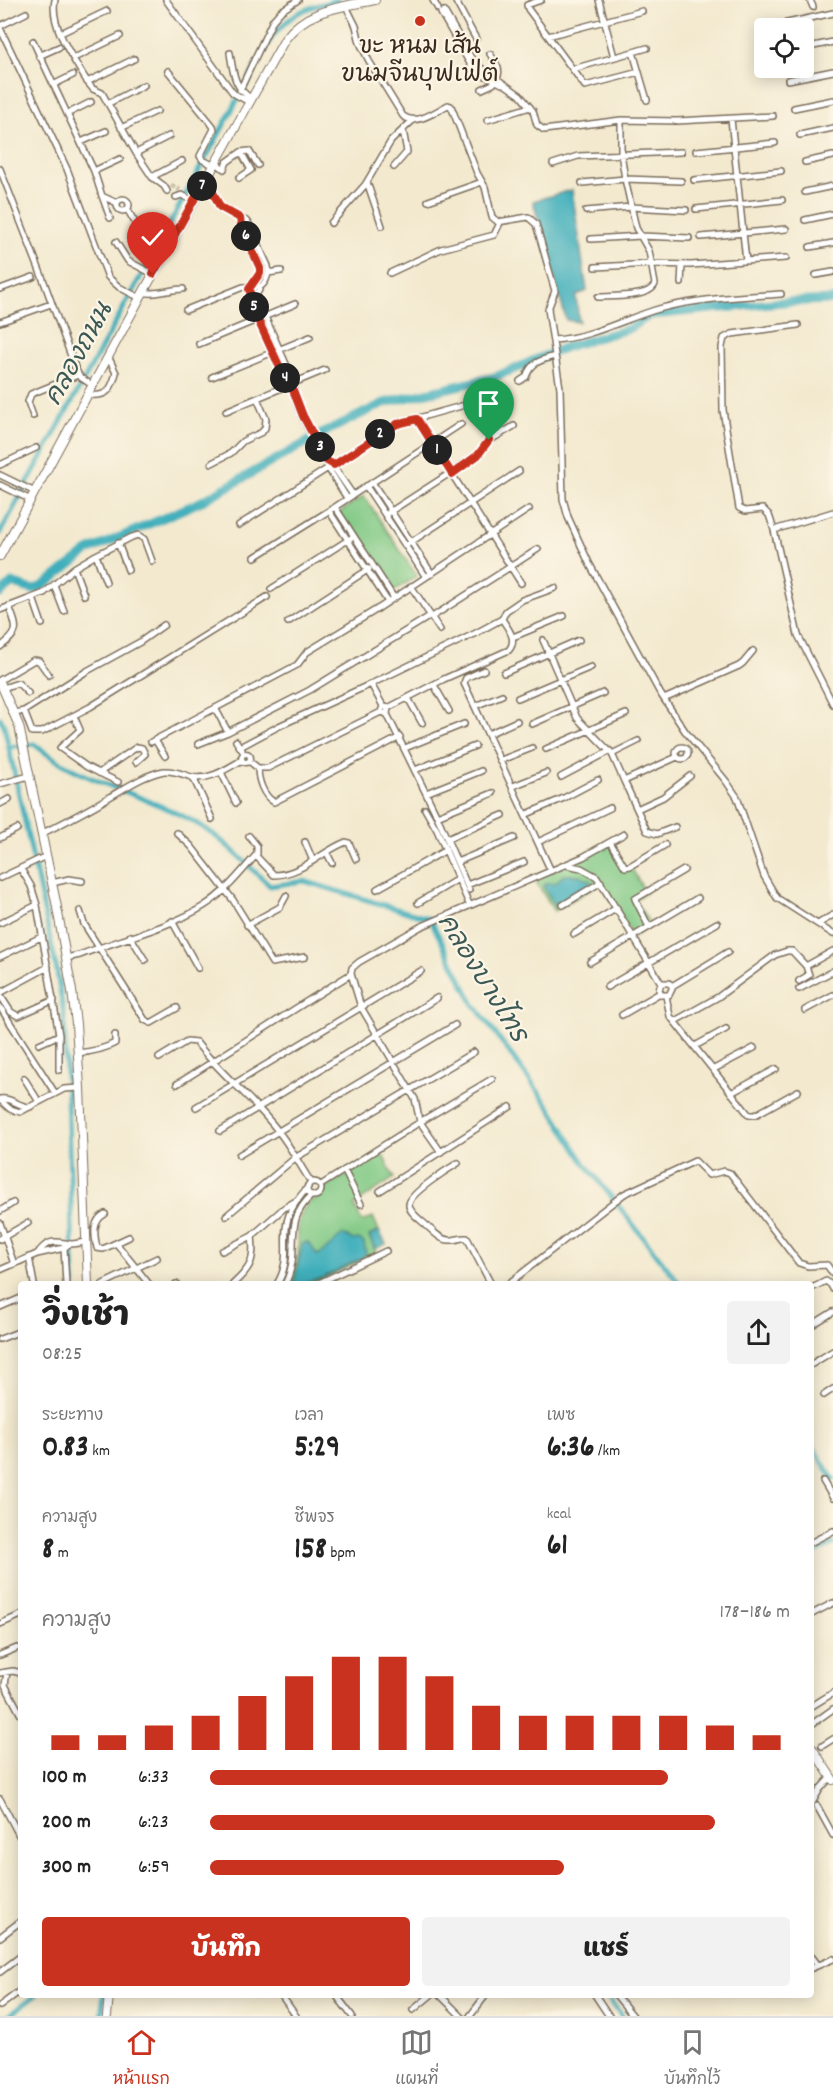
<!DOCTYPE html>
<html lang="th">
<meta charset="utf-8">
<style>
:root{--surface:#fff;--page:#f2f2f2;--text:#222;--muted:#767676;--line:#e0e0e0;--accent:#c8321e}
body{margin:0;font-family:Dekko,"Playpen Sans Thai",sans-serif;background:var(--page);color:var(--text);height:100vh;display:flex;flex-direction:column;font-size:22px;white-space:nowrap}
*{box-sizing:border-box;margin:0}
p{font-size:20px;color:var(--muted)}
.icon{flex:none;width:33px;height:33px;fill:none;stroke:currentColor;stroke-width:2;stroke-linecap:round;stroke-linejoin:round}
.map{position:relative;flex:1;overflow:hidden}
.details{position:absolute;left:18px;top:1281px;width:796px;height:717px;display:flex;flex-direction:column;background:var(--surface);border-radius:6px;box-shadow:0 3px 15px #0003}
.details>*{flex:none}
.controls{position:absolute;left:754px;top:18px;display:grid;gap:12px}
.controls a{display:grid;place-items:center;width:60px;height:60px;border-radius:6px;background:var(--surface);box-shadow:0 3px 15px #0003;font-size:30px}
.pin{position:absolute;display:grid;place-items:center;width:51px;height:51px;color:#fff;margin:-62px -26px;border-radius:50% 50% 50% 0;rotate:-45deg;box-shadow:0 0 6px #0007}
.pin .icon{rotate:45deg}
.km{position:absolute;width:30px;height:30px;margin:-15px;border-radius:50%;background:#222;color:#fff;font-size:16px;line-height:30px;text-align:center}
.round{display:grid;place-items:center;flex:none;width:63px;height:63px;border-radius:6px;background:var(--page)}
.overview{display:flex;align-items:center;justify-content:space-between;height:102px;padding:0 24px}
h1{font-size:33px;font-weight:800;line-height:45px}
.figures{display:grid;grid-template-columns:repeat(3,1fr);gap:9px;height:102px;padding:6px 24px}
.figures div{display:grid;align-content:center}
.figures b{font-size:30px;font-weight:800}
.figures small{font-size:16px;font-weight:400}
.figures p{font-size:16px}
.chart{height:168px;padding:12px 24px}
.chart p{display:flex;justify-content:space-between}
.chart svg{width:100%;height:108px;margin-top:6px;stroke:var(--accent);stroke-width:6}
.cta{display:flex;gap:12px;margin-top:auto;padding:12px 24px}
.cta a{flex:1;height:69px;border-radius:6px;background:var(--accent);color:#fff;font-size:24px;font-weight:800;line-height:69px;text-align:center}
.cta a+a{background:var(--page);color:var(--text)}
ul{padding:0 24px;list-style:none;font-size:20px}
li{display:grid;grid-template-columns:96px 72px 1fr;align-items:center;height:45px}
li i{height:15px;border-radius:8px;background:var(--accent)}
.menu{display:flex;justify-content:space-around;align-items:center;height:84px;border-top:2px solid var(--line);background:var(--surface);font-size:16px;color:var(--muted)}
.menu a{display:grid;justify-items:center;gap:3px}
.menu .on{color:var(--accent)}
.map>svg:first-child{display:block}
.green{fill:#81c985;stroke:#5e7a52;stroke-width:1.5}
.water{fill:#3fafbb;stroke:#3d6c6c;stroke-width:1.5}
.lines{fill:none;stroke-linecap:round;stroke-linejoin:round}
.canal{stroke:#3fafbb;stroke-width:5}
.river{stroke:#3fafbb;stroke-width:9}
.street-tunnel{stroke:#cec3ac;stroke-width:5;stroke-dasharray:5 2.5;stroke-linecap:butt}
.street-casing{stroke:#7b6d5c;stroke-width:8}
.secondary-casing{stroke:#7b6d5c;stroke-width:10}
.street{stroke:#fff;stroke-width:5}
.secondary{stroke:#fff;stroke-width:8}
.route-casing{stroke:#fff;stroke-width:12}
.route{stroke:#c8321e;stroke-width:8}
.poi-dot{fill:#c8321e;stroke:#fcf5e5;stroke-width:2}
.labels{text-anchor:middle;stroke-width:4.5;stroke-linejoin:round;paint-order:stroke}
.poi-label{font-size:24px;fill:#3b2a1e;stroke:#fcf5e5}
.water-label{font-size:26px;font-style:italic;fill:#3c5955;stroke:#fcf5e5}
</style>
<div class="map">
<svg width="833" height="2016" viewBox="0 0 833 2016">
<rect width="100%" height="100%" fill="#fcf5e5"/>
<filter id="ink" filterUnits="userSpaceOnUse"><feTurbulence type="fractalNoise" baseFrequency=".0167" numOctaves="2"/><feDisplacementMap in="SourceGraphic" scale="12" xChannelSelector="R" yChannelSelector="G"/><feConvolveMatrix kernelMatrix="1 2 1 2 8 2 1 2 1" color-interpolation-filters="sRGB"/></filter>
<filter id="wash" filterUnits="userSpaceOnUse"><feTurbulence type="fractalNoise" baseFrequency=".008" numOctaves="4" result="noise"/><feDisplacementMap in="SourceGraphic" scale="24" xChannelSelector="R" yChannelSelector="G"/><feGaussianBlur stdDeviation="1.35" result="paint"/><feColorMatrix in="noise" values="0 0 0 0 0 0 0 0 0 0 0 0 0 0 0 0 0 1.4 0 .05"/><feComposite in="paint" operator="in"/></filter>
<g filter="url(#wash)">
<rect width="100%" height="100%" fill="#f3e9cf"/>
<!-- green -->
<path class="green" d="M364 496 417 576 389 594 337 514Z
M610 842 625 869 630 866 646 893 634 900 652 926 633 936 601 883 554 911 536 882 551 871Z
M382 1153 394 1178 354 1205 362 1222 373 1217 379 1231 369 1236 376 1253 314 1284H290L298 1255V1224L303 1210 310 1201 318 1198 320 1191Z"/>
<!-- water -->
<path class="water" d="M572 190 587 291 576 296 579 322 566 320 533 201Z
M564 875H579L591 881C586 892 565 902 554 904L543 886 547 883 554 884Z
M379 1231 386 1244 375 1249 369 1236Z
M343 1235 349 1237 352 1240 359 1239 364 1243 366 1254 360 1259C338 1269 317 1284 294 1284L302 1245 306 1242 310 1244 317 1255C327 1251 334 1241 343 1235Z"/>
<g class="lines">
<!-- canal -->
<path class="canal" d="M0 533 272 37C294 10 304 9 337 0
M0 718 4 725 56 966 64 1016 74 1284
M8 747 34 744C81 783 143 793 196 823 224 839 246 864 270 886L304 881 430 919 473 1003 548 1105 583 1161 680 1284
M812 1446 833 1479
M812 1555 833 1544
M606 1995 622 2016
M8 2016 36 1995
M101 2016 104 1995"/>
<!-- river -->
<path class="river" d="M0 594 12 583 33 590 43 586 88 551 202 501 327 431 384 403 495 377 566 347 628 329 651 315 783 302 833 300"/>
</g>
</g>
<g filter="url(#ink)">
<g class="lines">
<!-- street-tunnel -->
<path class="street-tunnel" d="M171 185 180 190"/>
<defs>
<path id="street" d="M55 0C49 26 75 61 88 83L93 89 102 93 136 153 152 177 164 186 167 191
M166 0 233 93 249 102
M433 0 438 9
M455 0 476 39
M541 0 527 5 528 9 585 86 639 72
M599 0 614 57
M810 0 813 7
M346 6 356 26 360 43 369 61 403 116C416 126 435 112 448 105L451 106 477 173 485 187 492 217 498 222 528 217 536 224 555 291 548 309 560 388 563 499 568 517 589 563 660 693 685 731 726 781 737 797 764 876 777 898 833 934
M444 11 474 63 520 95 533 111 537 125 544 130 621 120 677 121 773 116
M441 13 472 67 477 72 502 84
M778 25 833 13
M0 26 26 13
M0 28 67 169 108 277 119 287 140 298
M61 33 107 11
M548 36 642 11
M33 41 94 171 102 196 117 203
M804 48 833 42
M633 52 647 100
M230 53C233 72 234 88 251 98
M39 56 59 47
M74 58 120 36
M573 69 647 48
M168 71 213 126 214 129 200 156 203 160 213 165
M788 80 833 71
M87 82 134 59
M53 85 73 75
M482 89 493 84C503 73 498 65 490 54
M240 90 273 20 281 11 298 0
M109 103 144 85
M794 108 833 100
M67 114 91 102
M731 119 746 261
M487 120 530 107
M121 128 157 111
M800 135 833 128
M81 142 106 131
M696 151 775 143
M241 152 249 151 258 165
M136 153 169 136
M215 162 224 169 227 162 241 152 251 170 239 178
M805 162 833 156
M553 164 578 156 681 152
M394 167 407 152 403 130
M0 169 43 279 76 370 80 377 92 385
M94 171 120 159
M152 177 182 161
M694 180 781 171
M204 182 210 186 220 207 248 222 268 266C269 275 266 283 259 288
M367 182 382 226
M582 183 625 179 681 181
M805 192 833 186
M102 196 110 218
M176 197 182 195 193 201
M117 205a6 6 0 1 1 12 0a6 6 0 1 1-12 0Z
M428 201 482 182
M127 209 146 241 165 252
M696 209 782 200
M586 211 631 207 686 210
M240 218 241 225 260 268V273L252 285
M805 220 833 214
M331 223 365 185 391 141 412 121
M142 234 167 249
M701 237 786 229
M591 239 641 236 689 238
M116 242 128 261 153 274
M810 247 833 243
M595 267 652 264 691 265 786 258
M268 273 281 271
M390 273 441 249 494 235 501 221
M816 275 833 272
M681 283 682 265
M0 289 33 277
M143 292C156 296 169 289 183 289
M250 293H257L259 290 258 286 252 285 249 289 258 319 288 385 293 390
M255 294 294 382C292 409 314 438 327 461L328 468 347 498
M598 297C612 296 650 298 655 284L649 251 636 228 625 179 621 153V120
M186 310 243 287H249
M0 322 51 304
M553 340C592 338 625 318 662 308 701 298 741 297 781 294
M199 344 295 304
M212 377 310 337
M520 381 526 377C531 362 541 360 555 356
M87 395C106 397 111 392 116 373L108 356
M226 411 325 370
M33 416 28 402 31 394 78 375
M417 419 521 583
M212 463 231 453 243 441 262 432 265 428 266 419 257 398
M331 463 353 495
M0 465 36 448
M0 475 35 492
M372 482 432 574
M0 485 31 500
M366 486 426 577
M335 507 394 598
M329 511 388 602
M833 512 774 530 798 635 833 704
M385 515 478 455 487 442 514 426
M239 525 397 424 497 396
M774 530 769 515 763 509 745 511 739 508 723 410 722 347 724 338 732 334 798 325
M118 543 128 570
M405 546 519 471
M96 555 106 582
M255 557 335 507 461 424
M74 568 84 595
M54 585 64 611
M411 586 440 630
M271 589 351 538
M33 598 42 624
M0 610 44 593 74 568 96 555 132 537 138 535 144 539 152 561
M432 617 538 549
M288 622 369 569
M513 637 564 616
M543 640 577 718 612 754 624 781
M0 647C21 632 17 628 9 606
M484 670 466 678 464 683 551 871
M504 673 579 640
M0 680 34 660 39 661 49 675
M371 684 383 706
M434 685 449 711
M3 688 18 683 28 693
M408 698 422 723
M518 698 591 667
M664 699 739 666 743 663 753 651
M475 706 502 695
M215 708 228 732
M388 708 383 706 381 712 387 714 388 708 444 679 509 650C518 639 508 629 502 619
M24 711 32 732H42L90 707 267 597
M15 713 24 711 87 671 140 642 164 625
M387 714 437 816 469 890
M74 716 80 730 60 748 87 767 118 782
M532 724 603 693
M488 734 517 721
M155 740 165 756
M236 741 242 750
M151 742 297 665 307 652 379 608 529 509
M198 744 228 732 310 690 430 616
M676 753a6 6 0 1 1 12 0a6 6 0 1 1-12 0Z
M240 747 279 726 371 684 476 633 502 619 506 611 522 600 555 588
M405 748 464 724
M546 749 626 714
M241.5 758a4.5 4.5 0 1 1 9 0a4.5 4.5 0 1 1-9 0Z
M612 754 638 741
M501 760 532 748
M249 761 258 768H268L381 712
M258 768C258 780 263 796 274 802L400 737
M415 770 475 746
M221 772 236 803
M99 773 137 747 142 748 145 754 136 762
M193 777 212 819
M561 777 610 751
M0 784 29 776
M513 786 546 773
M426 793 481 771
M0 804 9 799
M425 809 437 830 469 904
M637 809 663 797 690 776
M527 814 564 798 598 780
M437 816 493 793
M675 827 657 834 647 831 624 781 677 757
M177 833 191 846 233 900 272 963 305 957
M41 834C63 823 85 812 106 799 124 789 143 775 164 771 174 770 182 774 191 777 210 781 226 769 242 760
M0 838 17 829
M447 839 503 815
M305 842 313 861
M538 842 610 808
M610 842 625 867 630 866 665 845
M327 853 332 863
M256 856 274 875C301 875 322 851 346 842L349 843 356 859
M457 862 514 838
M567 865 581 868 597 877 661 983
M21 869 31 886 37 905 59 1035V1070
M0 878 46 856
M52 883 69 879 82 881
M467 885 524 862
M377 889 446 850
M418 903 458 879
M563 905 601 882
M80 911 84 924 145 1020 151 1023 177 1008
M172 921 198 968
M0 923 37 905
M818 924 833 915
M247 925 280 907 286 896
M649 927 635 899 684 870
M574 934 617 908
M130 936 145 960
M0 957 41 937
M66 958 80 955C118 940 171 927 204 906 225 893 241 872 257 854V846L249 836
M590 962 698 898
M351 974 361 1007 415 1099 420 1122 441 1152
M799 981 809 975 806 966
M672 986 669 983H661L659 990 662 995H669L672 989V986L728 952
M607 987 717 923
M799 989 833 971
M0 993 48 967
M0 995 11 1012 18 1016 54 1000
M666 996 670 1016 749 1115H755L798 1091
M0 1007 55 1093
M805 1010 833 995
M622 1015 660 993
M675 1021 718 997 775 955 787 951H792L806 966 833 951
M39 1044 59 1035
M695 1046 726 1029
M77 1053C90 1052 103 1050 115 1043V1035
M159 1058 187 1041 196 1042C220 1074 254 1099 278 1131 291 1147 300 1166 311 1182
M714 1069 754 1048
M24 1078 39 1102
M177 1084C235 1048 292 1010 351 974L352 968 359 962 420 927 583 857 624 834
M731 1093 776 1069
M0 1099C11 1097 19 1107 30 1107
M0 1100 10 1109 20 1112 64 1089 80 1088
M196 1107 421 971
M220 1131 437 998
M239 1155 455 1025
M458 1163C448 1169 410 1193 409 1204 408 1212 421 1220 426 1225 433 1231 440 1240 449 1240 455 1241 461 1237 467 1238L491 1284
M344 1170 361 1204
M307 1189a7 7 0 1 1 14 0a7 7 0 1 1-14 0Z
M321 1185 420 1122 492 1079
M380 1191 510 1107
M0 1211 13 1203
M105 1214C92 1221 94 1234 97 1248L103 1249 129 1237
M226 1216 295 1158 474 1052
M0 1223 14 1264
M0 1239 28 1223
M116 1243 149 1284
M64 1248 66 1284
M222 1251 252 1236 284 1208 296 1201
M38 1253C49 1238 56 1242 71 1244 76 1244 82 1242 87 1242
M29 1257 34 1284
M0 1270 37 1254 64 1248 69 1244
M103 1284 157 1258
M176 1284H177
M233 1284C251 1268 255 1260 252 1236
M277 1284C293 1258 280 1239 289 1215 293 1204 301 1195 308 1187
M285 1284C303 1250 280 1224 312 1195
M317 1284 386 1251
M508 1284 624 1194 695 1161 709 1175 724 1171 730 1173 799 1263 808 1266 827 1265 833 1274
M812 1288 826 1281 831 1285 833 1289
M0 1307 21 1298
M812 1325 833 1312
M0 1339 21 1331
M812 1364 833 1351
M824 1395 833 1389
M823 1481 833 1498
M812 1542 833 1531
M812 1614 833 1603
M0 1624 21 1615
M0 1655 17 1648
M7 1672 5 1685 21 1715
M0 1673 13 1671 21 1673
M812 1706 833 1693
M812 1724 833 1709
M822 1746 833 1739
M0 1799 21 1839
M812 1803 820 1789 831 1777
M817 1806 833 1835
M0 1937 21 1921
M812 1957 818 1965
M812 1968 833 1959
M0 1972 21 1956
M281 1995 296 2016
M336 1995 352 2016
M440 1995 461 2016
M595 1995 609 2016
M616 1995 633 2016
M0 2006 21 1990
M413 2010 431 1995
M470 2016 486 1995"/>
<path id="secondary" d="M0 556 140 298 285 39C307 9 341 7 375 0
M0 682 19 726 56 902 72 991 76 1024 80 1088 88 1284
M812 1748 833 1780
M107 2016 109 1995"/>
</defs>
<!-- street casing -->
<use href="#street" class="street-casing"/>
<!-- secondary casing -->
<use href="#secondary" class="secondary-casing"/>
<!-- street -->
<use href="#street" class="street"/>
<!-- secondary -->
<use href="#secondary" class="secondary"/>
</g>
</g>
<g class="lines" filter="url(#ink)">
<defs>
<path id="route" d="M153 274 204 182 210 186 220 207 240 218 241 225 260 268V273L249 289 258 320 288 385 293 390 303 416 327 461 334 465 397 424 417 419 452 474 478 455 489 440"/>
</defs>
<!-- route casing -->
<use href="#route" class="route-casing"/>
<!-- route -->
<use href="#route" class="route"/>
</g>
<!-- markers -->
<circle class="poi-dot" cx="420" cy="21" r="6"/>
<g class="labels">
<!-- poi labels -->
<g class="poi-label">
<text x="420" y="53">ขะ หนม เส้น<tspan x="420" dy="28">ขนมจีนบุฟเฟ่ต์</tspan></text>
</g>
<!-- water labels -->
<g class="water-label">
<text transform="translate(77 353) rotate(-61)" y="9">คลองถนน</text>
<text transform="translate(484 977) rotate(58)" y="9">คลองบางไทร</text>
</g>
</g>
</svg>
<div class="controls">
<a><svg class="icon" aria-label="locate" viewBox="0 0 24 24"><circle cx="12" cy="12" r="6"/><path d="M12 2v4M12 18v4M2 12h4M18 12h4"/></svg></a>
</div>
<div class="pin" style="left:489px;top:440px;background:#1e9e55"><svg class="icon" aria-label="arrive" viewBox="0 0 24 24"><path d="M6 21V4h12l-3 4 3 4H6"/></svg></div>
<div class="pin" style="left:153px;top:274px;background:#d93025"><svg class="icon" aria-label="check" viewBox="0 0 24 24"><path d="M5 12l5 5 9-10"/></svg></div>
<b class="km" style="left:437px;top:450px">1</b>
<b class="km" style="left:380px;top:434px">2</b>
<b class="km" style="left:320px;top:447px">3</b>
<b class="km" style="left:285px;top:378px">4</b>
<b class="km" style="left:254px;top:307px">5</b>
<b class="km" style="left:246px;top:236px">6</b>
<b class="km" style="left:202px;top:186px">7</b>
<section class="details">
<div class="overview"><div><h1>วิ่งเช้า</h1><p>08:25</p></div><a class="round"><svg class="icon" aria-label="share" viewBox="0 0 24 24"><path d="M12 15V3M7 8l5-5 5 5M5 13v7h14v-7"/></svg></a></div>
<div class="figures">
<div><p>ระยะทาง</p><b>0.83<small> km</small></b></div>
<div><p>เวลา</p><b>5:29</b></div>
<div><p>เพซ</p><b>6:36<small> /km</small></b></div>
</div>
<div class="figures">
<div><p>ความสูง</p><b>8<small> m</small></b></div>
<div><p>ชีพจร</p><b>158<small> bpm</small></b></div>
<div><p>kcal</p><b>61</b></div>
</div>
<div class="chart"><p><span>ความสูง</span>178–186 m</p>
<svg viewBox="0 0 160 44" preserveAspectRatio="none"><path d="M5 44V38M15 44V38M25 44V34M35 44V30M45 44V22M55 44V14M65 44V6M75 44V6M85 44V14M95 44V26M105 44V30M115 44V30M125 44V30M135 44V30M145 44V34M155 44V38"/></svg>
</div>
<ul>
<li><b>100 m</b>6:33<i style="width:79%"></i></li>
<li><b>200 m</b>6:23<i style="width:87%"></i></li>
<li><b>300 m</b>6:59<i style="width:61%"></i></li>
</ul>
<div class="cta"><a>บันทึก</a><a>แชร์</a></div>
</section>
</div>
<nav class="menu">
<a class="on"><svg class="icon" aria-label="home" viewBox="0 0 24 24"><path d="M3 11l9-7 9 7M6 9v11h12V9"/></svg>หน้าแรก</a>
<a><svg class="icon" aria-label="map" viewBox="0 0 24 24"><path d="M3 6l6-2 6 2 6-2v14l-6 2-6-2-6 2zM9 4v14M15 6v14"/></svg>แผนที่</a>
<a><svg class="icon" aria-label="saved" viewBox="0 0 24 24"><path d="M7 4h10v16l-5-4-5 4z"/></svg>บันทึกไว้</a>
</nav>
